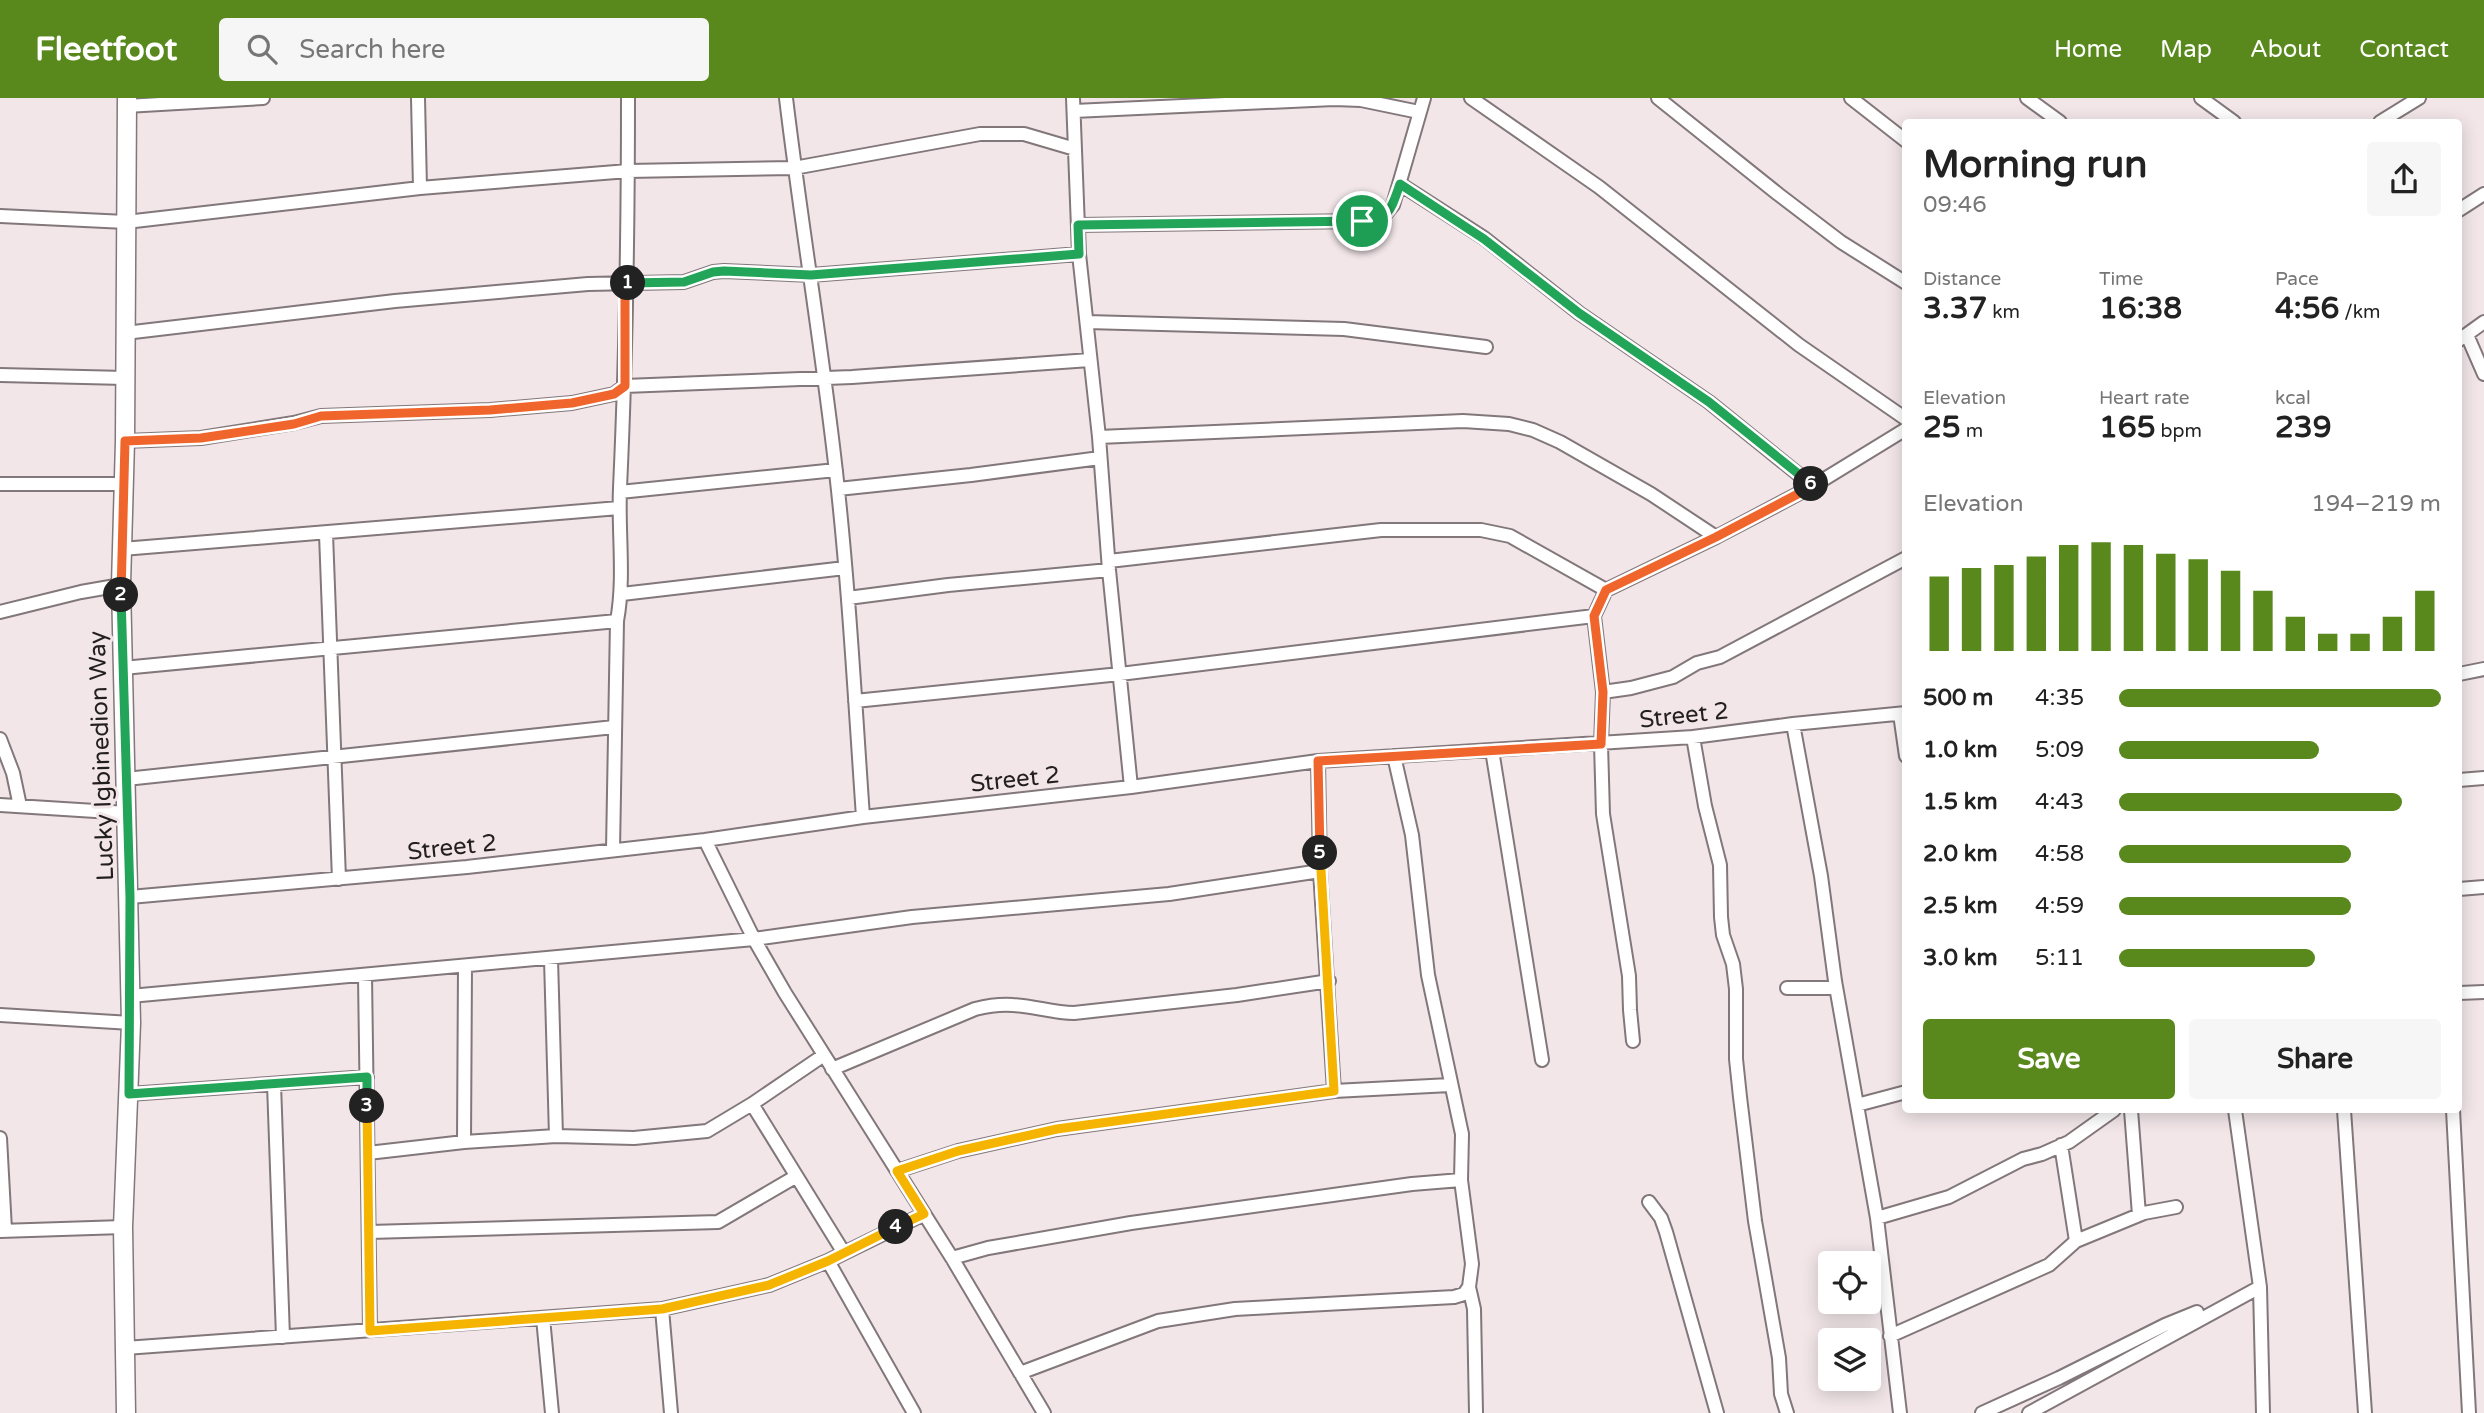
<!DOCTYPE html>
<meta charset="utf-8">
<style>
:root{--surface:#fff;--page:#f6f6f6;--text:#222;--muted:#767676;--accent:#59891d}
body{margin:0;font-family:"Varela Round",sans-serif;background:var(--page);color:var(--text);height:100vh;display:flex;flex-direction:column;font-size:26px;white-space:nowrap}
*{box-sizing:border-box;margin:0}
p{font-size:23px;color:var(--muted)}
.icon{flex:none;width:38px;height:38px;fill:none;stroke:currentColor;stroke-width:2;stroke-linecap:round;stroke-linejoin:round}
.map{position:relative;flex:1;overflow:hidden}
.panel{position:absolute;left:1902px;top:21px;width:560px;height:994px;display:flex;flex-direction:column;background:var(--surface);border-radius:7px;box-shadow:0 4px 18px #0003}
.panel>*{flex:none}
.fabs{position:absolute;left:1818px;top:1153px;display:grid;gap:14px}
.fabs a{display:grid;place-items:center;width:63px;height:63px;border-radius:7px;background:var(--surface);box-shadow:0 4px 18px #0003;font-size:35px}
.pin{position:absolute;display:grid;place-items:center;width:60px;height:60px;color:#fff;margin:-30px;border:4px solid #fff;border-radius:50%;box-shadow:0 2px 7px #0007}
.km{position:absolute;width:35px;height:35px;margin:-18px;border-radius:50%;background:#222;color:#fff;font-size:19px;line-height:35px;text-align:center}
.round{display:grid;place-items:center;flex:none;width:74px;height:74px;border-radius:7px;background:var(--page)}
.headline{display:flex;align-items:center;justify-content:space-between;height:119px;padding:0 21px}
h1{font-size:38px;font-weight:700;line-height:52px}
.figures{display:grid;grid-template-columns:repeat(3,1fr);gap:10px;height:119px;padding:7px 21px}
.figures div{display:grid;align-content:center}
.figures b{font-size:30px;font-weight:700}
.figures small{font-size:19px;font-weight:400}
.figures p{font-size:19px}
.chart{height:196px;padding:14px 21px}
.chart p{display:flex;justify-content:space-between}
.chart svg{width:100%;height:126px;margin-top:7px;stroke:var(--accent);stroke-width:6}
.action{display:flex;gap:14px;margin-top:auto;padding:14px 21px}
.action a{flex:1;height:80px;border-radius:7px;background:var(--accent);color:#fff;font-size:28px;font-weight:700;line-height:80px;text-align:center}
.action a+a{background:var(--page);color:var(--text)}
ul{padding:0 21px;list-style:none;font-size:23px}
li{display:grid;grid-template-columns:112px 84px 1fr;align-items:center;height:52px}
li i{height:18px;border-radius:9px;background:var(--accent)}
header{display:flex;align-items:center;gap:42px;box-sizing:border-box;height:98px;padding:0 35px;background:var(--accent);color:#fff}
header strong{font-size:33px}
nav{display:flex;gap:38px;margin-inline-start:auto;font-size:24px}
.search{width:490px;height:63px;background:var(--page);display:flex;align-items:center;gap:18px;box-sizing:border-box;padding:0 24px;border-radius:7px;color:var(--muted);font-size:26px}
.map>svg:first-child{display:block}
.lines{fill:none;stroke-linecap:round;stroke-linejoin:round}
.street-casing{stroke:#82777a;stroke-width:16}
.secondary-casing{stroke:#82777a;stroke-width:21}
.street{stroke:#fff;stroke-width:12}
.secondary{stroke:#fff;stroke-width:18}
.split-1-casing{stroke:#fff;stroke-width:14}
.split-2-casing{stroke:#fff;stroke-width:14}
.split-3-casing{stroke:#fff;stroke-width:14}
.split-4-casing{stroke:#fff;stroke-width:14}
.split-5-casing{stroke:#fff;stroke-width:14}
.split-6-casing{stroke:#fff;stroke-width:14}
.split-7-casing{stroke:#fff;stroke-width:14}
.split-1{stroke:#22a559;stroke-width:9}
.split-2{stroke:#f0652b;stroke-width:9}
.split-3{stroke:#22a559;stroke-width:9}
.split-4{stroke:#f5b400;stroke-width:9}
.split-5{stroke:#f5b400;stroke-width:9}
.split-6{stroke:#f0652b;stroke-width:9}
.split-7{stroke:#22a559;stroke-width:9}
.labels{text-anchor:middle;stroke-width:6;stroke-linejoin:round;paint-order:stroke}
.street-label{font-size:24px;fill:#231f20;stroke:#f2e6e9}
</style>
<header>
<strong>Fleetfoot</strong>
<div class="search"><svg class="icon" aria-label="search" viewBox="0 0 24 24"><circle cx="10" cy="10" r="6"/><path d="M15 15l6 6"/></svg>Search here</div>
<nav><a>Home</a><a>Map</a><a>About</a><a>Contact</a></nav>
</header>
<div class="map">
<svg width="2484" height="1315" viewBox="0 0 2484 1315">
<rect width="100%" height="100%" fill="#f2e6e9"/>
<g class="lines">
<defs>
<path id="street" d="M418 0 420 90
M786 0C801 125 822 249 836 374 849 489 855 604 863 719
M1073 0 1079 156 1099 339 1109 472 1131 689
M1471 0 1599 89 1799 247 1906 321
M1658 0 1778 96 1841 144 1906 185
M1851 0 1906 43
M2027 0 2060 24
M2201 0 2234 24
M126 8 263 0
M1074 13 1334 1 1361 2 1419 14
M2380 24 2419 0
M1400 86 1484 140 1579 215 1709 304 1813 388
M2459 112 2484 96
M0 118 126 124 420 90 628 73 794 70 980 36H1024L1075 51
M1078 127 1361 123 1381 121 1393 107 1424 0
M1087 224 1344 231 1486 249
M125 235 395 203 588 186 684 184 713 174 724 173 811 177 1079 156
M2467 237 2484 276
M2459 242 2484 224
M0 277 125 280
M1099 339 1463 323 1509 326 1533 332 1560 344 1651 396 1716 439
M125 343 201 340 294 325 321 318 490 312 572 305 614 296 625 288 852 279 1090 262
M0 386H124
M838 391 971 377 1100 360
M620 394 836 372
M326 436 339 781
M122 451 619 410
M1109 463 1381 432H1481L1510 438 1606 492 1716 439 1813 388 1906 331
M1606 492 1594 518 1603 594 1601 646 1603 716 1629 878 1630 912 1633 943
M622 496 845 470
M848 500 948 487 1109 472
M0 514 81 494 121 487
M123 570 617 523
M2459 576 2484 571
M1603 594 1631 590 1673 579 1697 565 1720 559 1906 460
M855 603 1120 576 1594 518
M1900 616 1906 658
M1793 626 1821 778 1835 883 1877 1120 1949 1099 2023 1061 2042 1056 2069 1044 2114 1012
M1693 639 1705 708 1720 767 1721 819 1723 837 1733 866 1736 891V961L1740 999 1755 1123 1779 1260 1781 1296 1787 1315
M0 641 13 675 20 708
M1492 652 1542 962
M1318 663 1320 773 1334 993
M126 681 614 629
M2459 682 2484 680
M0 707 127 715
M705 742 754 841 785 895 952 1160 1044 1315
M613 752 617 523C625 479 618 434 620 390 626 260 628 130 628 0
M2459 791 2484 789
M130 799 467 769 705 742 863 719 1131 689 1318 663 1693 639 1793 626 1906 615
M551 861 556 1038
M365 878 370 1232
M1787 890H1836
M2459 895 2484 894
M130 898 754 841 912 819 1169 796 1320 773
M0 917 131 925
M832 971 975 911C987 908 1000 906 1013 907 1034 908 1053 915 1074 915L1237 897 1329 883
M274 986 283 1239
M129 996 367 979
M752 1006 844 1155 828 1163
M1857 1007 1906 994
M2131 1012 2139 1117
M2235 1012 2260 1189 2263 1315
M2344 1012 2365 1315
M2453 1012 2469 1315
M0 1040 5 1132
M464 1044 465 868
M368 1055 464 1044 556 1038 634 1040 707 1033 752 1006 824 957
M897 1073 958 1053 1057 1031 1334 993 1450 987
M1649 1104 1661 1120 1666 1134 1717 1315
M1877 1120 1900 1315
M0 1133 123 1129
M370 1134 718 1124 795 1079
M2076 1143 2144 1115 2176 1109
M844 1155 924 1116
M952 1160 988 1150 1131 1125 1412 1086 1461 1082
M1469 1189 1474 1211 1476 1315
M662 1211 671 1315
M543 1220 552 1315
M1890 1238 2049 1167 2076 1143 2061 1047
M125 1250 662 1211 769 1187 828 1163 914 1315
M1020 1275 1158 1223 1235 1211 1454 1199 1464 1196 1469 1189 1472 1166 1461 1082 1462 1036 1428 877 1412 737 1394 658
M1982 1315 2059 1280 2165 1227 2197 1214
M2029 1315 2260 1189"/>
<path id="secondary" d="M126 1315 123 1129 131 925 121 487 125 343 127 0"/>
</defs>
<!-- street casing -->
<use href="#street" class="street-casing"/>
<!-- secondary casing -->
<use href="#secondary" class="secondary-casing"/>
<!-- street -->
<use href="#street" class="street"/>
<!-- secondary -->
<use href="#secondary" class="secondary"/>
</g>
<g class="lines">
<defs>
<path id="split-1" d="M628 185 684 184 713 174 724 173 811 177 1079 156 1078 127 1362 123"/>
<path id="split-2" d="M121 497 125 343 201 340 294 326 321 318 490 312 572 305 614 296 625 288V185H628"/>
<path id="split-3" d="M121 497 130 799 129 996 367 979V1008"/>
<path id="split-4" d="M367 1008 370 1233 662 1211 769 1187 828 1163 896 1129"/>
<path id="split-5" d="M896 1129 924 1116 897 1073 958 1053 1057 1031 1334 993 1320 755"/>
<path id="split-6" d="M1320 755 1318 663 1601 646 1603 594 1594 518 1606 492 1716 439 1813 388 1811 386"/>
<path id="split-7" d="M1362 123C1390 122 1391 111 1400 86L1484 141 1579 215 1709 304 1811 386"/>
</defs>
<!-- split-1 casing -->
<use href="#split-1" class="split-1-casing"/>
<!-- split-2 casing -->
<use href="#split-2" class="split-2-casing"/>
<!-- split-3 casing -->
<use href="#split-3" class="split-3-casing"/>
<!-- split-4 casing -->
<use href="#split-4" class="split-4-casing"/>
<!-- split-5 casing -->
<use href="#split-5" class="split-5-casing"/>
<!-- split-6 casing -->
<use href="#split-6" class="split-6-casing"/>
<!-- split-7 casing -->
<use href="#split-7" class="split-7-casing"/>
<!-- split-1 -->
<use href="#split-1" class="split-1"/>
<!-- split-2 -->
<use href="#split-2" class="split-2"/>
<!-- split-3 -->
<use href="#split-3" class="split-3"/>
<!-- split-4 -->
<use href="#split-4" class="split-4"/>
<!-- split-5 -->
<use href="#split-5" class="split-5"/>
<!-- split-6 -->
<use href="#split-6" class="split-6"/>
<!-- split-7 -->
<use href="#split-7" class="split-7"/>
</g>
<g class="labels">
<!-- street labels -->
<g class="street-label">
<text transform="translate(1684 617) rotate(-6)" y="8">Street 2</text>
<text transform="translate(101 658) rotate(-92)" y="8">Lucky Igbinedion Way</text>
<text transform="translate(1015 681) rotate(-6)" y="8">Street 2</text>
<text transform="translate(452 749) rotate(-6)" y="8">Street 2</text>
</g>
</g>
</svg>
<div class="fabs">
<a><svg class="icon" aria-label="locate" viewBox="0 0 24 24"><circle cx="12" cy="12" r="6"/><path d="M12 2v4M12 18v4M2 12h4M18 12h4"/></svg></a>
<a><svg class="icon" aria-label="layers" viewBox="0 0 24 24"><path d="M12 4l9 5-9 5-9-5zM3 14l9 5 9-5"/></svg></a>
</div>
<div class="pin" style="left:1362px;top:123px;background:#1e9e55"><svg class="icon" aria-label="arrive" viewBox="0 0 24 24"><path d="M6 21V4h12l-3 4 3 4H6"/></svg></div>
<b class="km" style="left:628px;top:185px">1</b>
<b class="km" style="left:121px;top:497px">2</b>
<b class="km" style="left:367px;top:1008px">3</b>
<b class="km" style="left:896px;top:1129px">4</b>
<b class="km" style="left:1320px;top:755px">5</b>
<b class="km" style="left:1811px;top:386px">6</b>
<section class="panel">
<div class="headline"><div><h1>Morning run</h1><p>09:46</p></div><a class="round"><svg class="icon" aria-label="share" viewBox="0 0 24 24"><path d="M12 15V3M7 8l5-5 5 5M5 13v7h14v-7"/></svg></a></div>
<div class="figures">
<div><p>Distance</p><b>3.37<small> km</small></b></div>
<div><p>Time</p><b>16:38</b></div>
<div><p>Pace</p><b>4:56<small> /km</small></b></div>
</div>
<div class="figures">
<div><p>Elevation</p><b>25<small> m</small></b></div>
<div><p>Heart rate</p><b>165<small> bpm</small></b></div>
<div><p>kcal</p><b>239</b></div>
</div>
<div class="chart"><p><span>Elevation</span>194–219 m</p>
<svg viewBox="0 0 160 44" preserveAspectRatio="none"><path d="M5 44V18M15 44V15M25 44V14M35 44V11M45 44V7M55 44V6M65 44V7M75 44V10M85 44V12M95 44V16M105 44V23M115 44V32M125 44V38M135 44V38M145 44V32M155 44V23"/></svg>
</div>
<ul>
<li><b>500 m</b>4:35<i style="width:100%"></i></li>
<li><b>1.0 km</b>5:09<i style="width:62%"></i></li>
<li><b>1.5 km</b>4:43<i style="width:88%"></i></li>
<li><b>2.0 km</b>4:58<i style="width:72%"></i></li>
<li><b>2.5 km</b>4:59<i style="width:72%"></i></li>
<li><b>3.0 km</b>5:11<i style="width:61%"></i></li>
</ul>
<div class="action"><a>Save</a><a>Share</a></div>
</section>
</div>
